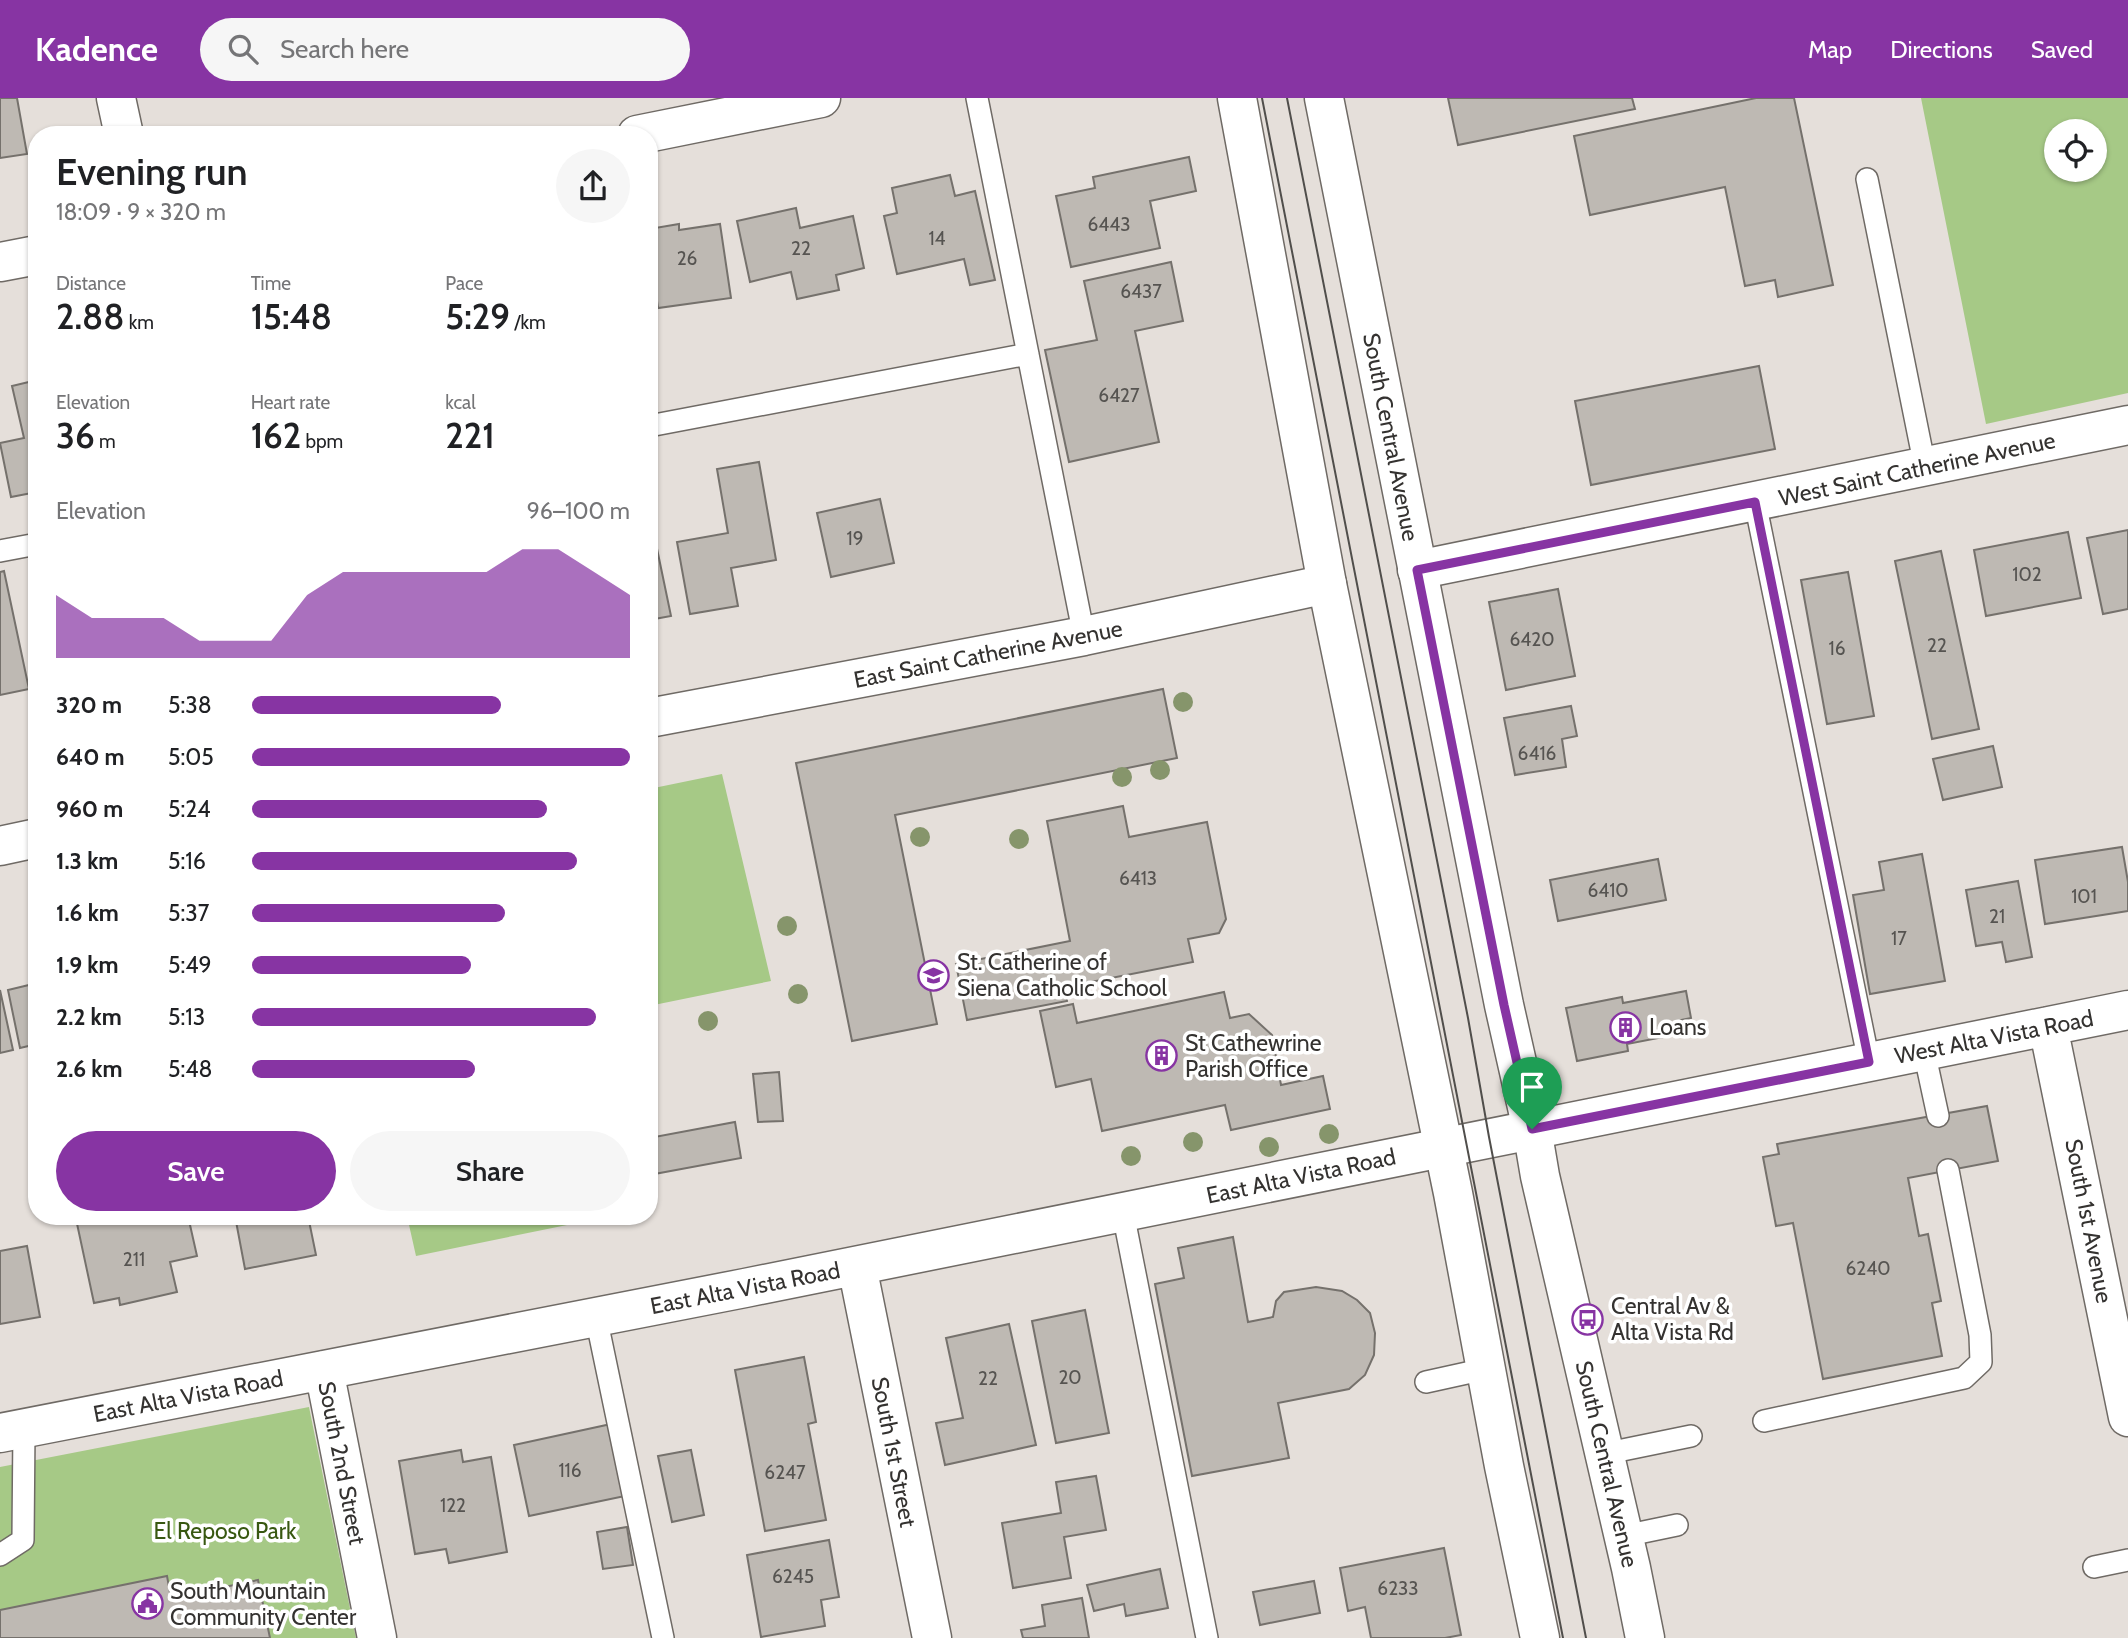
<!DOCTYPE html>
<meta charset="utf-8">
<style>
:root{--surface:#fff;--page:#f6f6f6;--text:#202124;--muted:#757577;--accent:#8734a3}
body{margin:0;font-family:Cabin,sans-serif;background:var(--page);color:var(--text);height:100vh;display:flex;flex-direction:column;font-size:26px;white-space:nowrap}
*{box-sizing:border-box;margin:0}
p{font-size:23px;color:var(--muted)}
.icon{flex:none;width:38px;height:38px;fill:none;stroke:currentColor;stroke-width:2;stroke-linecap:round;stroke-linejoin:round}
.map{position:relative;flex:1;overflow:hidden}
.sheet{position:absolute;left:28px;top:28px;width:630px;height:1099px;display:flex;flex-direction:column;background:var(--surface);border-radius:28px;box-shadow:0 2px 5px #0004}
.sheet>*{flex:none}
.fabs{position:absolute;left:2044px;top:21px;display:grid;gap:14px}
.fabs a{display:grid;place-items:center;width:63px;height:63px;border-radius:50%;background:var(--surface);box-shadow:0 2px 5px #0004;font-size:35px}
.pin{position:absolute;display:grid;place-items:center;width:60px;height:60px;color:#fff;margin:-72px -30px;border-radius:50% 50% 50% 0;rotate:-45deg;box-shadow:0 0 7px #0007}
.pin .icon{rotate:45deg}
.round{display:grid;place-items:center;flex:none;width:74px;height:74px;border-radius:37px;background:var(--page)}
.overview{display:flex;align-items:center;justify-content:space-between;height:119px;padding:0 28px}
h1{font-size:38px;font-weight:600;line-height:52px}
.figures{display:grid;grid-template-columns:repeat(3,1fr);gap:10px;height:119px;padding:7px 28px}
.figures div{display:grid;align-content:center}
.figures b{font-size:35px;font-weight:600}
.figures small{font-size:19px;font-weight:400}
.figures p{font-size:19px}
.chart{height:196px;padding:14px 28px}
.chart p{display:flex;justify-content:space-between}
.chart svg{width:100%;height:126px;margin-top:7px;fill:var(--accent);opacity:.7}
.cta{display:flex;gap:14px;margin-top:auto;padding:14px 28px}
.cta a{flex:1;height:80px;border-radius:42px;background:var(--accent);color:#fff;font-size:28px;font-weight:600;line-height:80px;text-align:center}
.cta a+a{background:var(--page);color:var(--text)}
ul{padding:0 28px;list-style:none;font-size:23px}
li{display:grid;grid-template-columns:112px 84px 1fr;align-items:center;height:52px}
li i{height:18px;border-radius:9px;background:var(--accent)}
header{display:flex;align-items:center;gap:42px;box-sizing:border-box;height:98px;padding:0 35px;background:var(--accent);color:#fff}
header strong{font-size:33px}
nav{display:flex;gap:38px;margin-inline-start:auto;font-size:24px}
.search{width:490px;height:63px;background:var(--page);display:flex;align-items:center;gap:18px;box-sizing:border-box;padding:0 24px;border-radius:38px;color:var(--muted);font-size:26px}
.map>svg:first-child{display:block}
.green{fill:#a6c986;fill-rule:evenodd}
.building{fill:#beb9b3;stroke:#75716c;stroke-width:2}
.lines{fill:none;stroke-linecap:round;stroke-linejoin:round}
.service-casing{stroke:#6f6a65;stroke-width:24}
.minor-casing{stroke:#6f6a65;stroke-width:41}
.secondary-casing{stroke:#6f6a65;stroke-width:41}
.service{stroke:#fff;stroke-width:21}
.minor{stroke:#fff;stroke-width:38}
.secondary{stroke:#fff;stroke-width:38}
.tram{stroke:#504e4b;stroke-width:2}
.tree{fill:#86956b}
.route-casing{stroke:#fff;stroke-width:14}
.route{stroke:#8734a3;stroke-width:9}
.labels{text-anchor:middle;stroke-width:7;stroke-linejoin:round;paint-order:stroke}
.number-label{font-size:19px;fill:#565451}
.street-label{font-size:23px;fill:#343230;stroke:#fff}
.poi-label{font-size:23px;fill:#343230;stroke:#fff;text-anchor:start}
.park-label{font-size:23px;fill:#385811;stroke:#fff}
</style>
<header>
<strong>Kadence</strong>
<div class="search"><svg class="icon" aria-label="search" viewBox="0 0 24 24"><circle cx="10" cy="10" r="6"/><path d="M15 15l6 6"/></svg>Search here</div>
<nav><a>Map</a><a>Directions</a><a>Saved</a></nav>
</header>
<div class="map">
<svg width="2128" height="1540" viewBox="0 0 2128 1540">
<rect width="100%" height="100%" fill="#e5dfda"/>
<!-- green -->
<path class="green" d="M1921 0H2128V295L1986 326ZM2095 33V72H2056V33Z
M722 676 771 883 649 908V691Z
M407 1118H565L567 1127 416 1158Z
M309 1309 356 1540H0V1369Z"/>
<!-- building -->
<path class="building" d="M0 0H17L27 56 0 60Z
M1448 0H1632L1635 11 1458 47Z
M1756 0H1794L1833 187 1778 199 1775 182 1745 188 1725 89 1590 117 1574 38Z
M1189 59 1196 93 1150 103 1160 150 1071 169 1056 98 1095 90 1093 79Z
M950 77 955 98 975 93 995 182 970 187 964 161 897 176 884 118 897 115 892 90Z
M796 110 800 130 853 118 864 170 836 177 839 192 797 201 791 174 750 184 737 123Z
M679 126V132L720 126 731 200 658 210 655 189H649V131Z
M1171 164 1183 223 1135 233 1159 344 1069 364 1045 252 1097 242 1084 183Z
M1759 268 1775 351 1591 387 1575 303Z
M37 282V394L11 399 0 345 24 340 12 288Z
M759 364 776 462 731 470 738 508 690 516 677 444 728 435 717 371Z
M880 401 894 465 831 479 817 415Z
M2128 432V511L2103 516 2087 440Z
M2068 434 2081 500 1986 518 1974 452Z
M655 441 671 518 649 522V442Z
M1941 453 1979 631 1932 641 1895 463Z
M4 473 29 591 0 597V474Z
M1848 474 1874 618 1827 626 1801 482Z
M1558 491 1575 578 1506 592 1489 504Z
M1163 591 1177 660 895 717 937 926 852 943 796 665Z
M1571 608 1577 638 1562 641 1566 669 1515 677 1504 620Z
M1993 648 2002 689 1943 702 1933 661Z
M1123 708 1129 739 1207 724 1226 821 1219 835 1188 841 1193 864 1065 889 1067 903 967 922 956 866 1070 843 1047 723Z
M2122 749 2128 784V813L2045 826 2035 762Z
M1922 756 1945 883 1870 896 1853 797 1884 792 1879 764Z
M1658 761 1666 802 1558 823 1550 782Z
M2018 783 2032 859 2006 864 2002 844 1976 848 1966 792Z
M33 886 37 904V946L20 950 8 892Z
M0 892 13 952 0 955Z
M1686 893 1691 920 1681 922 1684 935 1627 946 1628 953 1577 963 1566 910 1622 899 1623 905Z
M1224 894 1230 920 1249 916 1272 937 1281 987 1323 978 1330 1011 1231 1032 1225 1007 1102 1033 1091 981 1056 989 1040 913 1073 906 1077 925Z
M779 974 783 1023 758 1024 753 976Z
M1987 1008 1998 1063 1908 1080 1919 1138 1928 1136 1941 1203 1932 1205 1942 1258 1823 1281 1793 1125 1776 1128 1763 1059 1779 1056 1777 1046Z
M735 1024 741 1060 649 1077V1040Z
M90 1118H188L197 1158 170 1164 177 1194 120 1207 119 1200 94 1205 76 1121Z
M235 1118H308L316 1157 245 1171Z
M1233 1139 1248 1224 1273 1219 1276 1203 1284 1194 1316 1189 1342 1193 1357 1202 1370 1215 1375 1235 1374 1257 1365 1277 1349 1291 1278 1305 1289 1360 1192 1378 1155 1186 1184 1180 1178 1150Z
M27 1148 40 1219 0 1226V1153Z
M1085 1212 1109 1335 1056 1345 1032 1223Z
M1009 1226 1036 1347 945 1367 936 1325 963 1320 946 1240Z
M804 1259 816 1324 808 1326 826 1422 765 1433 735 1272Z
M611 1326 625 1398 529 1418 514 1347Z
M461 1352 463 1364 491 1359 507 1454 449 1465 446 1451 415 1456 399 1363Z
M691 1352 704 1417 672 1424 658 1358Z
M1096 1378 1106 1432 1064 1439 1071 1480 1013 1490 1002 1425 1061 1415 1056 1384Z
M627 1429 633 1467 603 1471 597 1434Z
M829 1442 839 1499 821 1502 825 1528 761 1539 747 1457Z
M1444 1450 1461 1537 1445 1540H1371L1365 1509 1348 1513 1340 1470Z
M1160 1471 1168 1510 1126 1518 1124 1506 1094 1513 1087 1487Z
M167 1478 171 1500 258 1482 270 1540H0V1512Z
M1314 1483 1320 1515 1260 1527 1253 1494Z
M1082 1500 1089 1540H1023L1021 1532 1045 1528 1042 1507Z"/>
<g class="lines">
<defs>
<path id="service" d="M977 0 1084 538
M1867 81 1925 369
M649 328 1028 256
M1755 404 1869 964
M0 453 37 446
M1924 953 1938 1018
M1123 1115 1207 1540
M596 1219 663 1540
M1426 1284 1485 1271
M1764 1323 1964 1280 1981 1264 1980 1237 1948 1072
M1603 1356 1691 1338
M1624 1438 1677 1427
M0 1457 23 1442 24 1330
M2094 1469 2128 1462"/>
<path id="minor" d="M116 0 124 37
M637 37 821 0
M0 164 37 157
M1417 472 2128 327
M649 620 1084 538 1327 486
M0 748 37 740
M2048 928 2128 1319
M857 1168 932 1540
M324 1272 377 1540
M0 1335 745 1190 2128 912"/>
<path id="secondary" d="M1237 0 1327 486 1453 1095 1504 1368 1540 1540
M1324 0 1504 907 1532 1031 1540 1078 1631 1470 1645 1540"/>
</defs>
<!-- service casing -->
<use href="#service" class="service-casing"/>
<!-- minor casing -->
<use href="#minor" class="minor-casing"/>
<!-- secondary casing -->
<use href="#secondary" class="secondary-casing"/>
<!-- service -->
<use href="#service" class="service"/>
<!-- minor -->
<use href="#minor" class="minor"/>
<!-- secondary -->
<use href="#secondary" class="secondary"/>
<!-- tram -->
<path class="tram" d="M1262 0 1563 1540
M1287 0 1468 920 1489 1039 1586 1540"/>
</g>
<!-- trees -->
<g class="tree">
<circle cx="1183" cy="604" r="10"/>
<circle cx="1160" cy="672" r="10"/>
<circle cx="1122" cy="679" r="10"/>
<circle cx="920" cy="739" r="10"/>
<circle cx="1019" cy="741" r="10"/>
<circle cx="787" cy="828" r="10"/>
<circle cx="798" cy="896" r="10"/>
<circle cx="708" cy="923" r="10"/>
<circle cx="1329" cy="1036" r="10"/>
<circle cx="1193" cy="1044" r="10"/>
<circle cx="1269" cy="1049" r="10"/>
<circle cx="1131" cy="1058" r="10"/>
</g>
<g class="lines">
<defs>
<path id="route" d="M1755 404 1869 964 1532 1031 1504 907 1417 472Z"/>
</defs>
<!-- route casing -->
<use href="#route" class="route-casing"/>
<!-- route -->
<use href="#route" class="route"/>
</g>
<!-- icons -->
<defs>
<symbol id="school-ring" viewBox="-11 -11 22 22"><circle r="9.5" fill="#fff" stroke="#8734a3" stroke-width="1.5"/><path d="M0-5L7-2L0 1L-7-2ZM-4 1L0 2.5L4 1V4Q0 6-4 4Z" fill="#8734a3"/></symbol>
<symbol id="building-ring" viewBox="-11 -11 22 22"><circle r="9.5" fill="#fff" stroke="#8734a3" stroke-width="1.5"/><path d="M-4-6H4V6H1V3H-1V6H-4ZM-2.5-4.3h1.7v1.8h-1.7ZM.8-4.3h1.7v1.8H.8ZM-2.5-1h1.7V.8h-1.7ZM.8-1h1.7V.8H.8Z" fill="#8734a3"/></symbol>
<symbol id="bus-ring" viewBox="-11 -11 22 22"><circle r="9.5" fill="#fff" stroke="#8734a3" stroke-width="1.5"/><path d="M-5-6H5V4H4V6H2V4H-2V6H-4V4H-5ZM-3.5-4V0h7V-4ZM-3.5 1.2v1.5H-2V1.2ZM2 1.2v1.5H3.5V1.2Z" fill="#8734a3"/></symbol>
<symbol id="civic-ring" viewBox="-11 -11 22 22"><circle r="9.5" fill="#fff" stroke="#8734a3" stroke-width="1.5"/><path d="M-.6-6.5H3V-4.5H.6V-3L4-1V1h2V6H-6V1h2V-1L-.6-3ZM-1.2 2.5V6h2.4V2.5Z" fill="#8734a3"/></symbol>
</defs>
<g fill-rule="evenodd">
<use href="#school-ring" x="916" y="860" width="35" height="35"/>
<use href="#building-ring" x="1608" y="912" width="35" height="35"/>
<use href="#building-ring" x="1144" y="940" width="35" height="35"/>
<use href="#bus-ring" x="1570" y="1204" width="35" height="35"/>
<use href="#civic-ring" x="130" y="1488" width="35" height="35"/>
</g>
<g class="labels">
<!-- number labels -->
<g class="number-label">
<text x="1109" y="133">6443</text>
<text x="937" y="147">14</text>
<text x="801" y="157">22</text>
<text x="687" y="167">26</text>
<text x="1141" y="200">6437</text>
<text x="1119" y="304">6427</text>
<text x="855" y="447">19</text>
<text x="2027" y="483">102</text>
<text x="1532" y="548">6420</text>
<text x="1937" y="554">22</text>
<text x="1837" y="557">16</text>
<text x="1537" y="662">6416</text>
<text x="1138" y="787">6413</text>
<text x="1608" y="799">6410</text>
<text x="2084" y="805">101</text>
<text x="1997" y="825">21</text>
<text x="1899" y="847">17</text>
<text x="134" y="1168">211</text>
<text x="1868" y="1177">6240</text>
<text x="1070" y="1286">20</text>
<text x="988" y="1287">22</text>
<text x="570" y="1379">116</text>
<text x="785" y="1381">6247</text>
<text x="453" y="1414">122</text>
<text x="793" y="1485">6245</text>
<text x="1398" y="1497">6233</text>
</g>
<!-- street labels -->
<g class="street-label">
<text transform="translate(1391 339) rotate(79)" y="8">South Central Avenue</text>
<text transform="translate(1917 371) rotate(-12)" y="8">West Saint Catherine Avenue</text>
<text transform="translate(988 556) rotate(-11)" y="8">East Saint Catherine Avenue</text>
<text transform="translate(1994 939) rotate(-11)" y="8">West Alta Vista Road</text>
<text transform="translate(1301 1078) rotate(-12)" y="8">East Alta Vista Road</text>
<text transform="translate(2089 1123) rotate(79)" y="8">South 1st Avenue</text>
<text transform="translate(745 1190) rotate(-11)" y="8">East Alta Vista Road</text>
<text transform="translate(188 1298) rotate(-11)" y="8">East Alta Vista Road</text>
<text transform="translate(894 1354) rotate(79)" y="8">South 1st Street</text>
<text transform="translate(342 1365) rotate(79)" y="8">South 2nd Street</text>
<text transform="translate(1607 1366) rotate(77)" y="8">South Central Avenue</text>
</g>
<!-- poi labels -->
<g class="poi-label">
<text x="957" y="872">St. Catherine of<tspan x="957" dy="26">Siena Catholic School</tspan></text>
<text x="1649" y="937">Loans</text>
<text x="1185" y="953">St Cathewrine<tspan x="1185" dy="26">Parish Office</tspan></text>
<text x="1611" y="1216">Central Av &amp;<tspan x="1611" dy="26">Alta Vista Rd</tspan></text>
<text x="170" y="1501">South Mountain<tspan x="170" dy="26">Community Center</tspan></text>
</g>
<!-- park labels -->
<g class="park-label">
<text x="225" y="1441">El Reposo Park</text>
</g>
</g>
</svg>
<div class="fabs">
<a><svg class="icon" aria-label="locate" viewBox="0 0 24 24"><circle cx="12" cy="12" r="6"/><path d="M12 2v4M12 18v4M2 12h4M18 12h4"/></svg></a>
</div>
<div class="pin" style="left:1532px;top:1031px;background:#1e9e55"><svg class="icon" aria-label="arrive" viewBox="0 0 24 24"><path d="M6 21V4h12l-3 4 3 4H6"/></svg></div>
<section class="sheet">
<div class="overview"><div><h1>Evening run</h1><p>18:09 · 9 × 320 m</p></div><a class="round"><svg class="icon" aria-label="share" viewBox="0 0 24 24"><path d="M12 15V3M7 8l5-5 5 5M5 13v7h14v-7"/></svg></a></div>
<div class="figures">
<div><p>Distance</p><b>2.88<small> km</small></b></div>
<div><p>Time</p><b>15:48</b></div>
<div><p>Pace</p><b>5:29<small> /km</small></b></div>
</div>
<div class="figures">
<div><p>Elevation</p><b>36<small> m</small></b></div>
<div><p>Heart rate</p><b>162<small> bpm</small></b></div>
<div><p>kcal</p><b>221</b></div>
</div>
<div class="chart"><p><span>Elevation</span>96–100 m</p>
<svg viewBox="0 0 160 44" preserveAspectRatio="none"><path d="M0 44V22L10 30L20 30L30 30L40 38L50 38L60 38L70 22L80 14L90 14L100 14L110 14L120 14L130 6L140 6L150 14L160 22V44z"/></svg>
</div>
<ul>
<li><b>320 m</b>5:38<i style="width:66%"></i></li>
<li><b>640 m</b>5:05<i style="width:100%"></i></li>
<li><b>960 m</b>5:24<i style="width:78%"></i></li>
<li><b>1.3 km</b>5:16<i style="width:86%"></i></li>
<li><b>1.6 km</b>5:37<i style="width:67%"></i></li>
<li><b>1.9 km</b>5:49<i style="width:58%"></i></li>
<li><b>2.2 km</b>5:13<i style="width:91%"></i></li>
<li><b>2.6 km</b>5:48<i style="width:59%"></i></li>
</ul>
<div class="cta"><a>Save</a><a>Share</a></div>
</section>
</div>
